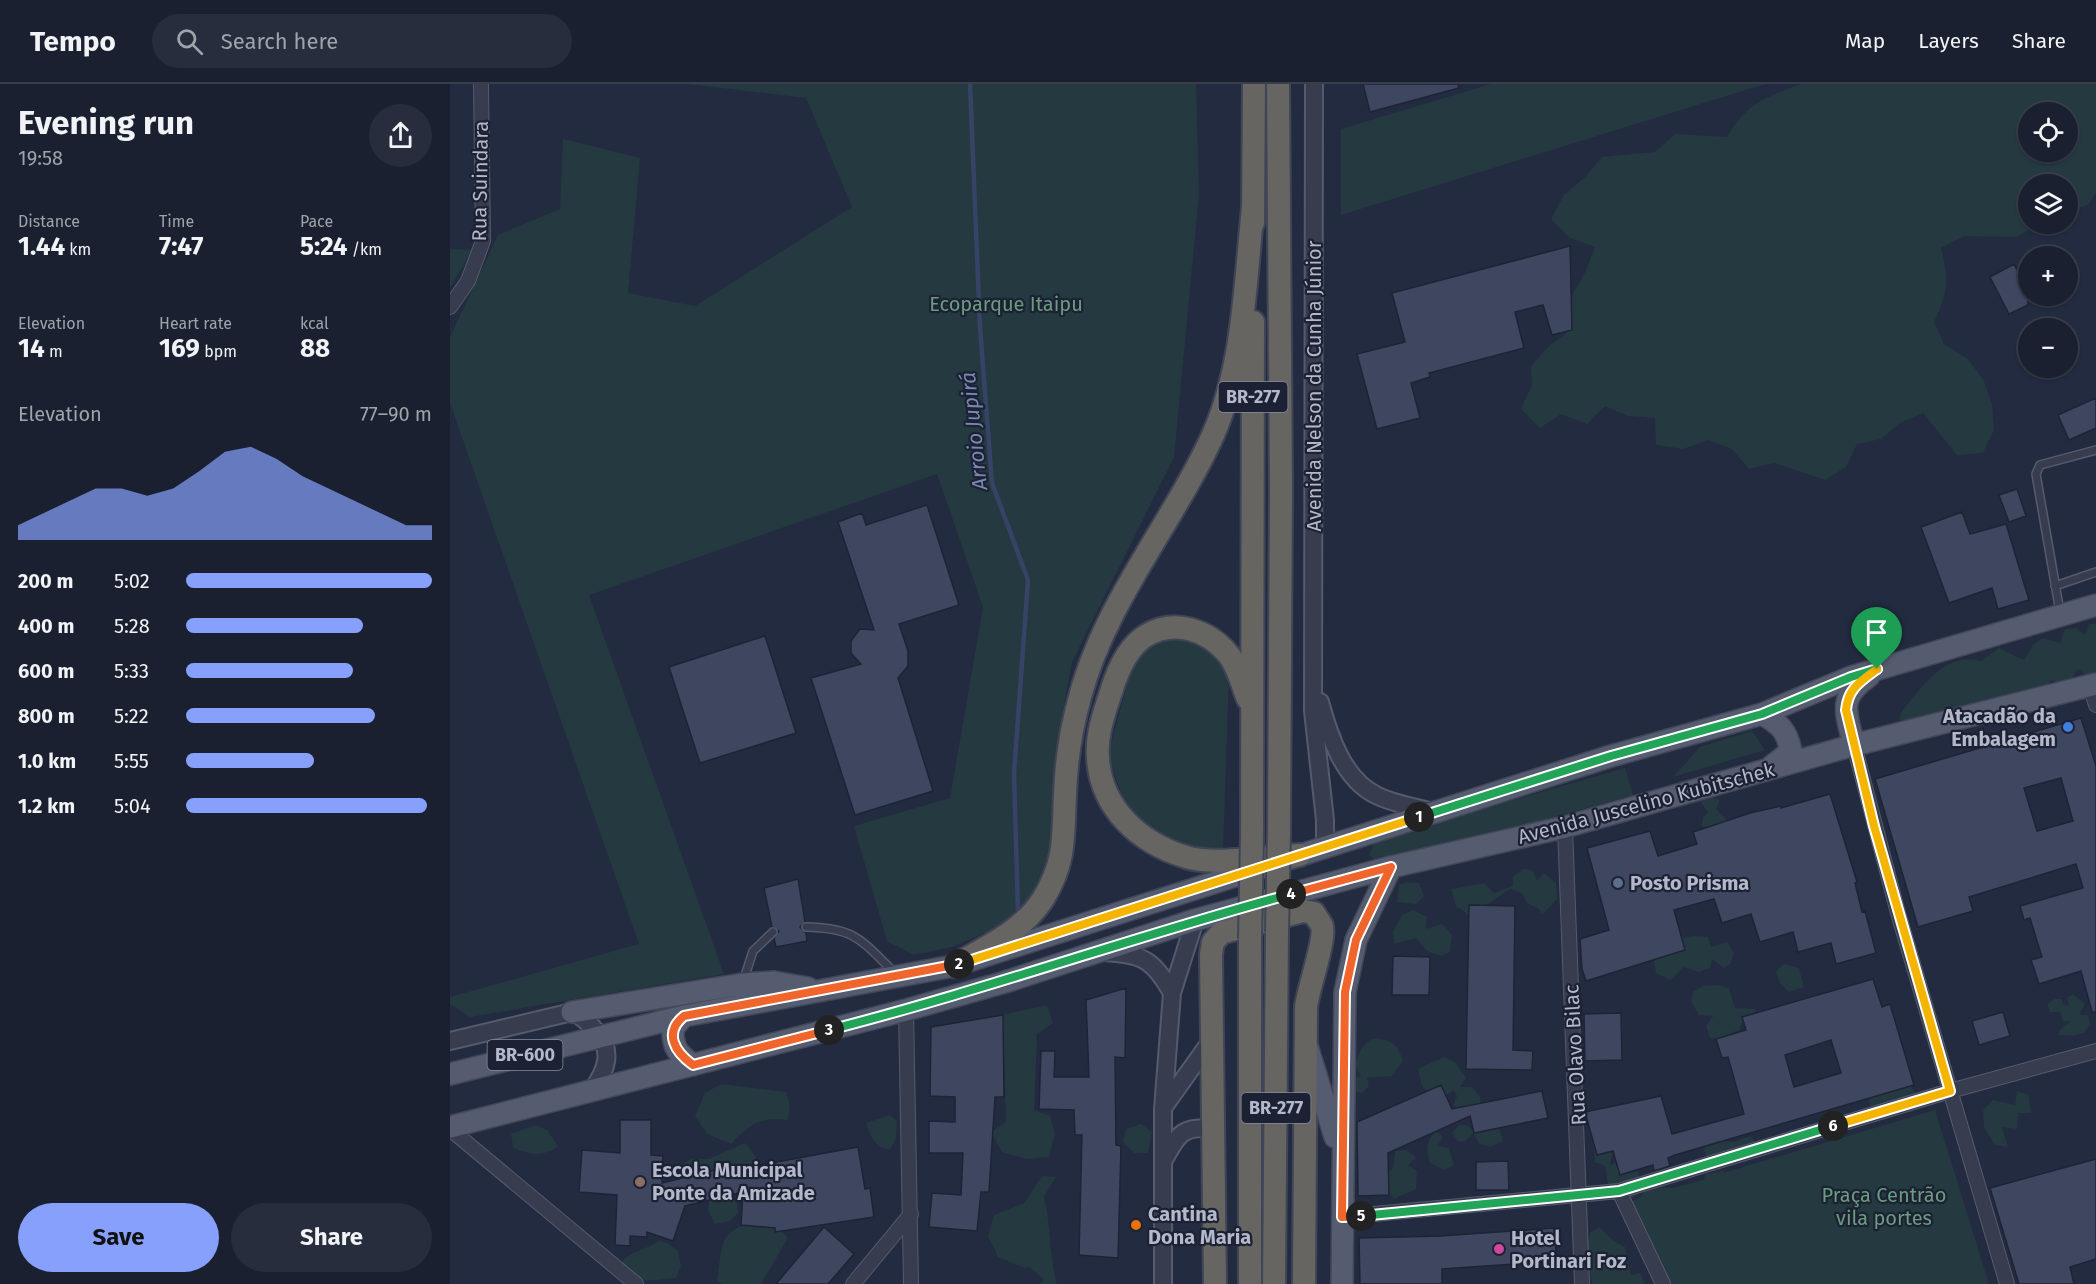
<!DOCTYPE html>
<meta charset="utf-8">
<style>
:root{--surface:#1a2030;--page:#272d3c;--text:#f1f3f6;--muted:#9fa3ab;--line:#383e4c;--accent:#86a0fc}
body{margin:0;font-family:"Fira Sans",sans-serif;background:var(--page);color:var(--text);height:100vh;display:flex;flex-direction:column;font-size:22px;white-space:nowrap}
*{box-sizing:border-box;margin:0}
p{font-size:20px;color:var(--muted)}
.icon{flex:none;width:33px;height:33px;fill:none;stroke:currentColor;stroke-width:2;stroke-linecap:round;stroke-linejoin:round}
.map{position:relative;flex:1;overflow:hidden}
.details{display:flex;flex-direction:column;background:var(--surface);width:450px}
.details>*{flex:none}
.controls{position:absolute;left:1568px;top:18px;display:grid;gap:12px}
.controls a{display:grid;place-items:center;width:60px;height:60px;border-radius:50%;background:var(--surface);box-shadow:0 2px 4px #0004,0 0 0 2px var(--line);font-size:30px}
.pin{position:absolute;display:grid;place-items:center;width:51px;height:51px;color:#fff;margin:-62px -26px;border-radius:50% 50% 50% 0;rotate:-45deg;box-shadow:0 0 6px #0007}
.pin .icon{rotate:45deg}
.km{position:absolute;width:30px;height:30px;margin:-15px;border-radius:50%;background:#222;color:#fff;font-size:16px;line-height:30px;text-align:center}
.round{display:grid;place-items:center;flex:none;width:63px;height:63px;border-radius:32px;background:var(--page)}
.headline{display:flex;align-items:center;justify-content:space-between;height:102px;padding:0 18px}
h1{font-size:33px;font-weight:700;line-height:45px}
.stats{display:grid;grid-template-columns:repeat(3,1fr);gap:9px;height:102px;padding:6px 18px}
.stats div{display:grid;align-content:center}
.stats b{font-size:26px;font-weight:700}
.stats small{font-size:16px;font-weight:400}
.stats p{font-size:16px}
.chart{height:168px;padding:12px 18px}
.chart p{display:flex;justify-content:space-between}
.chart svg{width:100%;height:108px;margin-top:6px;fill:var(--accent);opacity:.7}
.primary-button{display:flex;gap:12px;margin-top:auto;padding:12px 18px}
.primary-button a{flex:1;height:69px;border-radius:36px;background:var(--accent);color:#111;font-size:24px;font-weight:700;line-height:69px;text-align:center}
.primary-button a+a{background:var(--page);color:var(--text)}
ul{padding:0 18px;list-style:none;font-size:20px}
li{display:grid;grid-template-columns:96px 72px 1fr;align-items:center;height:45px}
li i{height:15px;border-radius:8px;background:var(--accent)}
header{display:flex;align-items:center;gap:36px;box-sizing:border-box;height:84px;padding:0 30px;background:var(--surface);border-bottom:2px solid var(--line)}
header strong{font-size:28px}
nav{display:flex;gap:33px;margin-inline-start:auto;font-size:21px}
.search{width:420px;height:54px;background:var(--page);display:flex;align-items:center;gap:15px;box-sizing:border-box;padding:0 21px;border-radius:33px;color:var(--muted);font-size:22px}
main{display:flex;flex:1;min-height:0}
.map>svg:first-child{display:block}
.green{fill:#253940;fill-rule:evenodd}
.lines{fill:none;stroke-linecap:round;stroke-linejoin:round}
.stream{stroke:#364367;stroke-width:4.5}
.building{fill:#3f4760;stroke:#1e2436;stroke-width:1.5;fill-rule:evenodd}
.service-casing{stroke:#555b6d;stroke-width:10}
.minor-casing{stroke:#555b6d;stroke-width:16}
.tertiary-casing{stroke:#555b6d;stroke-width:20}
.primary-casing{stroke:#414658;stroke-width:24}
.trunk-casing{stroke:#3f4557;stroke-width:26}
.service{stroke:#373d4f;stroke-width:7}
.minor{stroke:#373d4f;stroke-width:14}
.tertiary{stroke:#373d4f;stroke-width:16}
.primary{stroke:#555c6f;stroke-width:21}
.trunk{stroke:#666562;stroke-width:22}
.trunk-bridge-casing{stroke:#3f4557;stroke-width:26;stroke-linecap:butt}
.trunk-bridge{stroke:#666562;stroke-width:22}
.split-1-casing{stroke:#fff;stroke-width:12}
.split-2-casing{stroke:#fff;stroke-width:12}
.split-3-casing{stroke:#fff;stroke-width:12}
.split-4-casing{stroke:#fff;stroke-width:12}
.split-5-casing{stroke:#fff;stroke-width:12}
.split-6-casing{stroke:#fff;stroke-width:12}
.split-7-casing{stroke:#fff;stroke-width:12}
.split-1{stroke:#22a559;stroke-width:8}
.split-2{stroke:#f5b400;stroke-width:8}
.split-3{stroke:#f0652b;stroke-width:8}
.split-4{stroke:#22a559;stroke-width:8}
.split-5{stroke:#f0652b;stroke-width:8}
.split-6{stroke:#22a559;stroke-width:8}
.split-7{stroke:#f5b400;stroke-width:8}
.shop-dot{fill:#3f7fe0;stroke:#1c2234;stroke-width:2}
.service-dot{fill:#5c6f8a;stroke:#1c2234;stroke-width:2}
.education-dot{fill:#8d6e63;stroke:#1c2234;stroke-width:2}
.food-dot{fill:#e8710a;stroke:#1c2234;stroke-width:2}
.hotel-dot{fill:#d1479c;stroke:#1c2234;stroke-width:2}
.labels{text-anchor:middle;stroke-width:4.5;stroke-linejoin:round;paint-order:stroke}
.shield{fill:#1c2234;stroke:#868c9d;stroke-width:1.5}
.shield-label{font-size:18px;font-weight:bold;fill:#b4b9ca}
.street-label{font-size:20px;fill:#b4b9ca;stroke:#1c2234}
.park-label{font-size:20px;fill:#6a9c7e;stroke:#1c2234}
.poi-label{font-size:20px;font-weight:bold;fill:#b4b9ca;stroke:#1c2234;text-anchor:start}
.water-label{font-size:21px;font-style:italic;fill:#7a89b3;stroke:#1c2234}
</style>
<header>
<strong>Tempo</strong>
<div class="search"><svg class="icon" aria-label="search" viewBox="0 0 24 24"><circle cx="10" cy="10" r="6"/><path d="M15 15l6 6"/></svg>Search here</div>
<nav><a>Map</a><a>Layers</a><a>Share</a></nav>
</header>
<main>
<section class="details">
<div class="headline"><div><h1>Evening run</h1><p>19:58</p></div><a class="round"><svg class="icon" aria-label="share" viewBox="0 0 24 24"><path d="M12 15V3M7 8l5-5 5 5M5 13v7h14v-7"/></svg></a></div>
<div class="stats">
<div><p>Distance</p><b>1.44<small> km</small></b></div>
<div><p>Time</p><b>7:47</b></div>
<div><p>Pace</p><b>5:24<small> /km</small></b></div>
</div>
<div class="stats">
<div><p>Elevation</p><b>14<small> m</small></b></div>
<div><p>Heart rate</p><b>169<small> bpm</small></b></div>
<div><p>kcal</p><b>88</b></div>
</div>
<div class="chart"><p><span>Elevation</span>77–90 m</p>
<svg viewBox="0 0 160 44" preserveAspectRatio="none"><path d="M0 44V38L10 33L20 28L30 23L40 23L50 26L60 23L70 16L80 8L90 6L100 11L110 18L120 23L130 28L140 33L150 38L160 38V44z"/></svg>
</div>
<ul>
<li><b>200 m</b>5:02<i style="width:100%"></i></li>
<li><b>400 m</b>5:28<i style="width:72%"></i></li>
<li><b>600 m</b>5:33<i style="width:68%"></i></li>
<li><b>800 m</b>5:22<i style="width:77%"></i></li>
<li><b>1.0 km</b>5:55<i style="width:52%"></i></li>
<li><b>1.2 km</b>5:04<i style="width:98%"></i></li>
</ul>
<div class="primary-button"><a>Save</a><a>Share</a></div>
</section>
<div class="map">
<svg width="1646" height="1200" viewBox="0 0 1646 1200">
<rect width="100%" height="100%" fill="#232b40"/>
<!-- green -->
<path class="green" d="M238 0H746L749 110 724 373 622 578 609 650 605 763 589 805 555 840 502 863 464 871 437 857 404 742 500 714 533 523 487 390 139 511 274 890 20 933 0 920V913L189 860 0 319V253L48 151 110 125 113 55 190 74 178 209 245 222 402 123 356 14Z
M1041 0H1315L891 131V45Z
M1351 0H1646V109L1638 121 1617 128V100H1578V140H1588L1567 153 1514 152 1491 164C1499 196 1498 209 1484 238L1494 260 1518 275 1534 297 1542 320 1544 346 1533 369 1507 371 1473 329 1450 339 1431 355 1407 360 1396 383 1375 396 1324 379 1299 385 1282 365 1258 356 1233 365 1206 361 1205 334 1178 332 1155 322 1137 340 1111 330 1090 344 1071 325 1082 301 1081 282 1100 261 1122 245 1121 213 1135 189 1145 163 1120 154 1101 135 1114 111 1135 93 1152 73 1205 68 1225 50 1277 53C1298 18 1314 14 1351 0ZM1578 28H1617V68H1578Z
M0 165 22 166 0 204Z
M1639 540H1646V598L1628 585 1615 604 1602 596 1582 614H1543L1516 637 1450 643V630C1471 605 1493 567 1531 577L1549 564 1574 576 1583 561 1593 554 1610 559 1615 545 1626 544 1635 551Z
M733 553 762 564 779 589 773 767 770 769 726 761 690 736 672 711 661 680 660 663 680 590 690 571 705 558Z
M1302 647 1315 666 1223 693 1250 663Z
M1175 684 1183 711 948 776 930 779 919 771 924 760 938 752Z
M1258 712 1270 716 1266 725 1277 736 1274 743 1267 747 1252 742 1253 733 1258 729 1251 718Z
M1073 785 1082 786 1087 796 1094 789 1106 799 1107 815 1092 831 1089 825 1077 819 1072 809 1061 805C1045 813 1035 825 1018 830L1006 822 1001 805 1034 799 1044 809 1063 802V793Z
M958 798 969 799 974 812 966 820 947 818 949 801Z
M963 826 977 833 976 845 992 840 1002 851 1000 868 991 872 977 867 966 854 944 860 943 847 952 831Z
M1244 852 1258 853 1261 863 1277 858 1284 869 1281 879 1274 884 1262 875 1260 884 1249 888 1234 883 1220 896 1206 889 1204 876 1230 867 1232 854Z
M1334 880 1349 884 1354 903 1339 908 1330 899 1326 887Z
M1269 901 1279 904 1285 924 1306 925 1304 931 1291 941 1290 945 1270 955 1260 954 1256 942 1263 932 1249 931 1241 918 1243 908 1253 902Z
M1623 910 1635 920 1629 931H1638L1640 940 1634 949 1621 952 1609 951 1610 946 1621 937H1613L1610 928H1600L1597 920 1605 915H1612V920L1619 922 1617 914Z
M597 921 603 939 587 950 584 1026 600 1032 605 1050 599 1073 576 1075 552 1068 541 1048 556 1038 553 931Z
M925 954C941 956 948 960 953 977L942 992 917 994 919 1002 912 1009 900 1007 901 996 911 992 905 981C910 969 912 958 925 954Z
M994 973 1005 978 1016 994 1010 1003H1022L1030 1013 1031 1022 1016 1031 1003 1021 1007 1012 1004 1006 996 1011H981L972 1002 968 985Z
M1456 998 1468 1011 1423 1030 1419 1017 1427 1005Z
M271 1000 336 1008 340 1022 338 1036C309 1033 301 1040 281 1060L257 1050 245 1032 255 1009Z
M1567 1007 1579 1011 1581 1029H1568L1567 1045 1552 1043 1558 1063 1545 1061 1534 1043 1533 1026 1543 1016 1565 1021Z
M1485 1026 1539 1200H1208L1213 1182 1198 1168 1199 1151 1182 1117 1190 1114 1193 1108 1211 1103 1224 1104 1253 1096 1256 1090 1273 1087V1089Z
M440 1031 447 1037 446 1054 440 1066C425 1063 421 1054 416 1039Z
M1043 1039 1050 1047 1053 1057 1040 1063 1030 1060 1023 1049 1015 1057 1008 1058 1002 1049 1009 1041H1016L1024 1047Z
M691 1040 702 1048 698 1069H684L673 1058 676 1045Z
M86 1041 97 1046 108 1062C96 1073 76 1071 63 1063L61 1050Z
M986 1047 993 1053 987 1062 999 1064 1004 1081 994 1086 980 1079C976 1066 976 1057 986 1047Z
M1301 1052 1306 1060C1292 1077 1278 1088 1257 1077L1254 1064 1261 1055 1284 1058Z
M1143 1056H1165L1160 1081 1173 1075 1189 1089 1191 1104 1184 1114 1165 1111 1158 1100 1155 1082 1145 1078Z
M295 1059 306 1073 310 1084 243 1098 229 1091 228 1083 241 1075H259Z
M956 1066 966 1073 958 1081 967 1087 966 1105 944 1115 936 1105 934 1095 943 1084 945 1067Z
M592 1092 606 1093 594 1112C601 1141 599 1171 607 1200H590L594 1195 579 1183 575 1184 548 1173 538 1152 544 1131 574 1119Z
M278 1107 287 1119 288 1129 280 1137 265 1140 258 1126 260 1111Z
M316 1132 338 1154 311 1200H272L267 1196C275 1146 269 1151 316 1132Z
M1149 1143 1164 1157 1175 1163 1181 1191 1190 1189 1195 1200H1142L1137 1164 1140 1149Z
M209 1157 217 1159 228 1167 231 1182 226 1194C208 1195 186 1200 170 1194L173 1176C184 1167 196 1165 209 1157Z"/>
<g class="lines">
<!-- stream -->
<path class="stream" d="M520 0 530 243 542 399 578 496 564 689 568 829"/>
</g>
<!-- building -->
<path class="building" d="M913 0H1008L1009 4 920 28Z
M1120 162 1122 246 1102 251 1093 221 1065 228 1074 264 979 289 980 293 961 299 970 334 927 345 907 270 955 258 942 209Z
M1564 180 1569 190 1578 185V221L1559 230 1540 193Z
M1646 314V344L1619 356 1608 331Z
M1567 405 1576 432 1559 438 1549 411Z
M477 421 509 521 449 540 458 567V582L448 594 483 707 405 731 361 594 411 580 401 569V557L410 545 424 546 388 438 412 429 416 441Z
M1512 428 1520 450 1556 440 1579 516 1548 525 1542 504 1499 519 1471 443Z
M315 552 346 649 250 679 219 583Z
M1631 634 1646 682V928H1642L1631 887 1589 900 1581 876 1592 873 1580 834 1574 836 1570 822 1633 804 1626 780 1519 813 1523 827 1468 843 1425 695ZM1611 694 1623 737 1587 747 1574 704Z
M1380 710 1407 798 1405 799 1412 828 1415 827 1426 869 1386 880 1381 859 1348 868 1343 848 1310 858 1301 830 1272 839 1264 815 1224 826 1235 866 1136 897 1132 885 1130 855 1159 846 1137 764 1200 747 1208 772 1247 760 1243 748 1300 729 1331 722V724Z
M348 795 355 838 350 843 356 849 357 857 326 863 324 854 329 847 322 843 314 804Z
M1019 821 1065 822 1063 966 1083 967 1082 986 1016 985Z
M943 872 980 873 979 911H942Z
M1423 895 1432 923 1440 920 1464 1001 1225 1071 1218 1074 1220 1082 1204 1087 1203 1081 1170 1091 1163 1067 1147 1071 1135 1028 1211 1012 1222 1050 1294 1030 1278 973 1272 974 1266 955 1296 946 1292 933ZM1381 956 1391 989 1344 1003 1335 971Z
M676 904 675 974 665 973 666 1061 671 1062 668 1174 629 1171 632 1051H625L624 1026 589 1025 591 967H605L604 993H639L636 916Z
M1553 928 1560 952 1529 961 1522 937Z
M1171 929 1172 976 1135 977 1134 930Z
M553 931 554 1013H545L539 1108H531L527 1147 479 1143 482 1109 511 1111 513 1069H479V1037L505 1038V1013L480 1012 481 943Z
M991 1001 1002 1025 1092 1007 1098 1034 1024 1049 1020 1032 938 1069 939 1111 908 1112 907 1038Z
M170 1036H201V1071L213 1072 212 1099 277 1083 278 1087 408 1063 415 1105 420 1104 424 1133 325 1148V1144L291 1141 293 1108 235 1122 223 1157 197 1148V1153L180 1152V1162L165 1161 167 1111 129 1108 132 1066 170 1069Z
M1646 1075V1175L1620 1183 1624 1200H1569L1540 1104Z
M1058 1077 1059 1106H1026V1078Z
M374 1143 404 1170 378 1200H326Z
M1104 1144 1107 1177 992 1185V1200H910L909 1154 991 1152Z"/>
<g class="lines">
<defs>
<path id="service" d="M1605 502 1646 488
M1610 528 1586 390 1590 381 1646 366
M356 843C405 844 410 855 444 888
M293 898 303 867 323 848"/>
<path id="minor" d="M0 223 18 197 33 157 31 0
M1640 601 1646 621
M1404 661 1448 829 1557 1200
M1115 743 1132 1200
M456 926 461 1200
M0 1045 186 1200
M1169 1107 1213 1200
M892 1133 1169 1107 1500 1007 1646 967
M403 1200 461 1130"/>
<path id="tertiary" d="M864 0 863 627 875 736V762
M870 618C879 651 893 695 926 711 943 720 965 723 984 728
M654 868C692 870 703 875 722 909
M0 957 122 928C132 932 138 938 145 946 164 967 157 985 142 1007
M713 1024 763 954
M714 1076C728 1049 734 1041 765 1045
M713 1200V1025L722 909 745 836"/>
<path id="primary" d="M1312 630C1330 640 1337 647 1341 667L1322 682
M1404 661C1396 628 1387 614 1419 592
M122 928 293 900 324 898 358 904
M234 932 223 944C222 963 228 970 243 981
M858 965 885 1053
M0 990 234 932 503 882 1161 672 1312 630 1401 593 1646 521
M0 1043 456 926 555 898 745 836 941 783 1115 743 1404 661 1646 600
M892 1200 895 908 906 856 941 783"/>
<path id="trunk" d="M828 0 831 406 829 746
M803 139 804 0
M798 615C792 601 788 582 778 570 758 546 725 535 697 551 678 562 667 588 661 608 654 629 646 652 648 674 651 725 690 759 736 773 765 782 817 772 849 771
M802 752 803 238
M503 882C534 864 573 847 593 815 616 778 613 752 615 711 616 678 621 645 630 613 655 518 723 439 763 351 794 281 795 199 803 124
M765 1200 761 870 763 858 771 849 853 827 864 829C866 833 870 838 872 842 876 855 858 905 856 923L854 1200
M800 1200V855
M824 1200 827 848"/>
</defs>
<!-- service casing -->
<use href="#service" class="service-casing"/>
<!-- minor casing -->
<use href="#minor" class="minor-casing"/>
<!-- tertiary casing -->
<use href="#tertiary" class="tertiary-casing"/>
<!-- primary casing -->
<use href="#primary" class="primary-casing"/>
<!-- trunk casing -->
<use href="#trunk" class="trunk-casing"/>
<!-- service -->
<use href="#service" class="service"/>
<!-- minor -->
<use href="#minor" class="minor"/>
<!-- tertiary -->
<use href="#tertiary" class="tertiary"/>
<!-- primary -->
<use href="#primary" class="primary"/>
<!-- trunk -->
<use href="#trunk" class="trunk"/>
<defs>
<path id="trunk-bridge" d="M827 848 829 746
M800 855 802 752"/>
</defs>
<!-- trunk-bridge casing -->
<use href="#trunk-bridge" class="trunk-bridge-casing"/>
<!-- trunk-bridge -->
<use href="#trunk-bridge" class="trunk-bridge"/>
</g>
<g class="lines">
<defs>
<path id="split-1" d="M969 733 1161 672 1312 630 1401 593 1427 585"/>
<path id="split-2" d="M509 880 969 733"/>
<path id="split-3" d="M379 946 243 981C225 968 213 949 234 932L509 880"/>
<path id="split-4" d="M379 946C535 906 686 852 841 810"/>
<path id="split-5" d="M841 810 941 783 906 856 895 908 892 1133 911 1132"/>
<path id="split-6" d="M911 1132 1169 1107 1383 1042"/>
<path id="split-7" d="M1383 1042 1500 1007 1424 742 1396 626C1398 604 1411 597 1427 585"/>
</defs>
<!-- split-1 casing -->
<use href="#split-1" class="split-1-casing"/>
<!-- split-2 casing -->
<use href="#split-2" class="split-2-casing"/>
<!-- split-3 casing -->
<use href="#split-3" class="split-3-casing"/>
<!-- split-4 casing -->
<use href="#split-4" class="split-4-casing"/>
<!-- split-5 casing -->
<use href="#split-5" class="split-5-casing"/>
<!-- split-6 casing -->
<use href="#split-6" class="split-6-casing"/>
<!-- split-7 casing -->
<use href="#split-7" class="split-7-casing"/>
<!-- split-1 -->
<use href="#split-1" class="split-1"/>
<!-- split-2 -->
<use href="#split-2" class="split-2"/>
<!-- split-3 -->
<use href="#split-3" class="split-3"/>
<!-- split-4 -->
<use href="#split-4" class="split-4"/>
<!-- split-5 -->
<use href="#split-5" class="split-5"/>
<!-- split-6 -->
<use href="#split-6" class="split-6"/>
<!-- split-7 -->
<use href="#split-7" class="split-7"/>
</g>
<!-- markers -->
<circle class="shop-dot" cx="1618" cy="643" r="6"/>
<circle class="service-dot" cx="1168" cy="799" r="6"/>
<circle class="education-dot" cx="190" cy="1098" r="6"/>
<circle class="food-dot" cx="686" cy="1141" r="6"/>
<circle class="hotel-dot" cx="1049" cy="1165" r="6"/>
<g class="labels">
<!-- shield labels -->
<g class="shield">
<rect x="768.5" y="298" width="69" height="30" rx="4.5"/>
<rect x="37.5" y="956" width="75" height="30" rx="4.5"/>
<rect x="791.5" y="1009" width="69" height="30" rx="4.5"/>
</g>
<g class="shield-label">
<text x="803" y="319">BR-277</text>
<text x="75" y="977">BR-600</text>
<text x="826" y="1030">BR-277</text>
</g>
<!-- street labels -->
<g class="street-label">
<text transform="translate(30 97) rotate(-89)" y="7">Rua Suindara</text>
<text transform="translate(864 302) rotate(-90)" y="7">Avenida Nelson da Cunha Júnior</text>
<text transform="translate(1196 719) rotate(-15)" y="7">Avenida Juscelino Kubitschek</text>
<text transform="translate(1125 971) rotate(-93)" y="7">Rua Olavo Bilac</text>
</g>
<!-- park labels -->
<g class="park-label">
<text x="556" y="227">Ecoparque Itaipu</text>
<text x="1434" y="1118">Praça Centrão<tspan x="1434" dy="23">vila portes</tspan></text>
</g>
<!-- poi labels -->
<g class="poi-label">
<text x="1606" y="639" text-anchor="end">Atacadão da<tspan x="1606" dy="23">Embalagem</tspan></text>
<text x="1180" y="806">Posto Prisma</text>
<text x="202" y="1093">Escola Municipal<tspan x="202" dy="23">Ponte da Amizade</tspan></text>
<text x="698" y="1137">Cantina<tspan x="698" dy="23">Dona Maria</tspan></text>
<text x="1061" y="1161">Hotel<tspan x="1061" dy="23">Portinari Foz</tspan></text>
</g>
<!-- water labels -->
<g class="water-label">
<text transform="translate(524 347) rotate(-96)" y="7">Arroio Jupirá</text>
</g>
</g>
</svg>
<div class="controls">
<a><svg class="icon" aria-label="locate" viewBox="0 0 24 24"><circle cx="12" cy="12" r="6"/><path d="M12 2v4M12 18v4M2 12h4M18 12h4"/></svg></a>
<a><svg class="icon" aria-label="layers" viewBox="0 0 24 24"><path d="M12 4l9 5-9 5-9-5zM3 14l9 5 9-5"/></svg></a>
<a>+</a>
<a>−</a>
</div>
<div class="pin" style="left:1427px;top:585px;background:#1e9e55"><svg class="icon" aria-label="arrive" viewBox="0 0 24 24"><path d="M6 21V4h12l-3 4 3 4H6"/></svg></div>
<b class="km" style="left:969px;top:733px">1</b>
<b class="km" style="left:509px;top:880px">2</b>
<b class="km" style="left:379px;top:946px">3</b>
<b class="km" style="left:841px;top:810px">4</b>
<b class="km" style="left:911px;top:1132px">5</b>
<b class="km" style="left:1383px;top:1042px">6</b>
</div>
</main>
